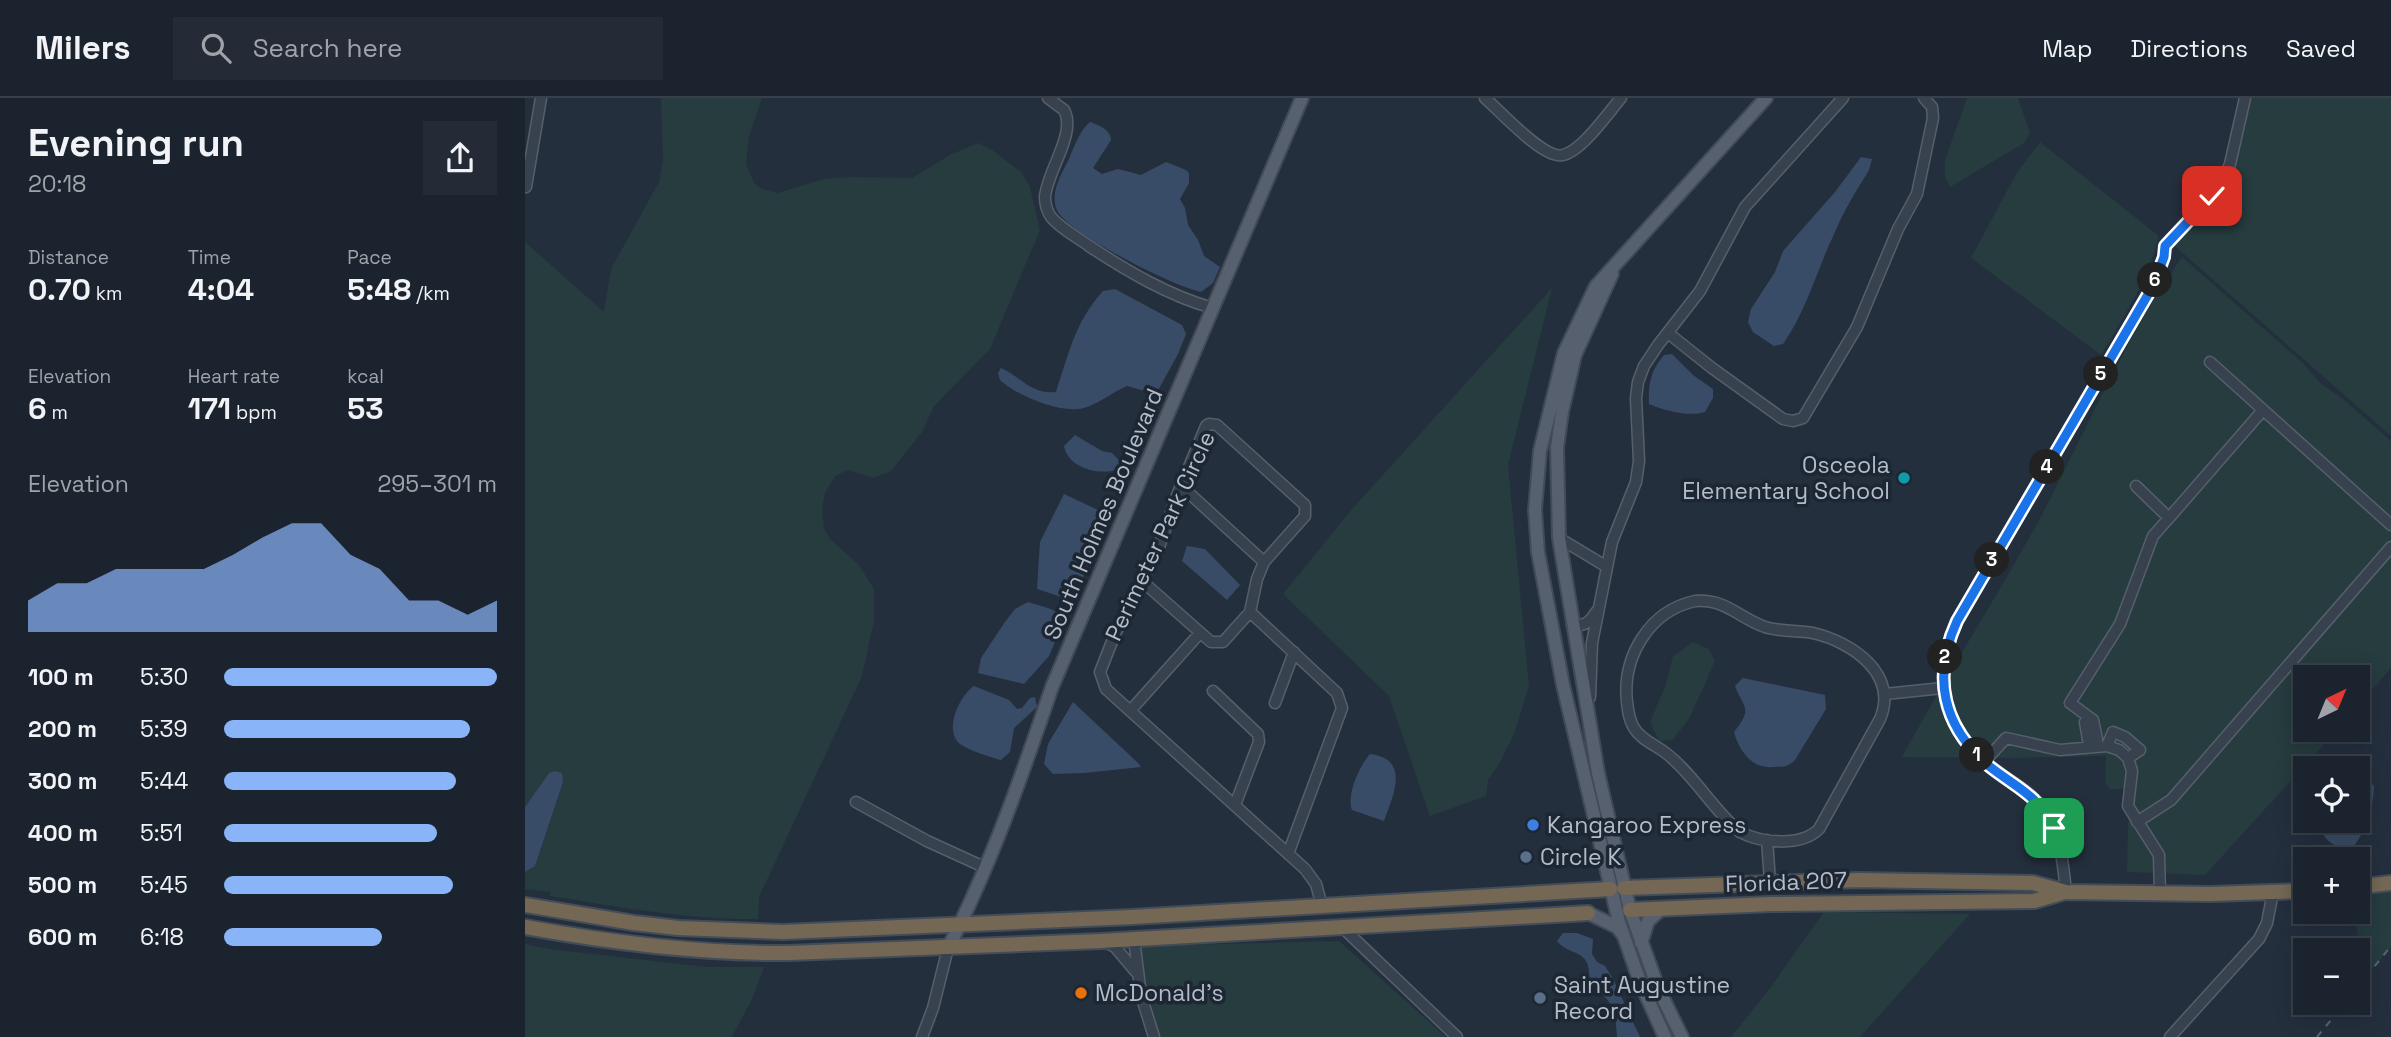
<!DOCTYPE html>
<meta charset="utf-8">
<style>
:root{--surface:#1b232e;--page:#242b36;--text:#f1f3f6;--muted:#a0a4aa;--line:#39404a;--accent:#8ab4f8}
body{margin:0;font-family:"Space Grotesk",sans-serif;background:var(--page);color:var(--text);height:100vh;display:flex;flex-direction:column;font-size:26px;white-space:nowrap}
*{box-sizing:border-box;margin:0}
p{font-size:23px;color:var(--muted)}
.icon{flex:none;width:38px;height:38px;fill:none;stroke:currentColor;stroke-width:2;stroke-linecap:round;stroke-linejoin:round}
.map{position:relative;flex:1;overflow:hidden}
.details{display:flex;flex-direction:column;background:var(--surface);width:525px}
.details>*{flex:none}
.needle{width:46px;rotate:43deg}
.controls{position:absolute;left:1768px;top:567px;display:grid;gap:14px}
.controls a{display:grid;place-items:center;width:77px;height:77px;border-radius:0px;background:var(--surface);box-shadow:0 4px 18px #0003,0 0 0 2px var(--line);font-size:35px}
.pin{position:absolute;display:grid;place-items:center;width:60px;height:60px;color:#fff;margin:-30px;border-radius:14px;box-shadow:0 4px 10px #0006}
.km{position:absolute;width:35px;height:35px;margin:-18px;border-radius:50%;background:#222;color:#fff;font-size:19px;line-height:35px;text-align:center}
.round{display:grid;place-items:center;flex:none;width:74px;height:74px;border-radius:0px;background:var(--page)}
.head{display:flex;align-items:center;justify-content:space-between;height:119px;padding:0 28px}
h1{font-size:38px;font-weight:800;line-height:52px}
.stats{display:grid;grid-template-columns:repeat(3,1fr);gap:10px;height:119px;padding:7px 28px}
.stats div{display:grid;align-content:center}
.stats b{font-size:30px;font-weight:800}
.stats small{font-size:19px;font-weight:400}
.stats p{font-size:19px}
.chart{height:196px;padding:14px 28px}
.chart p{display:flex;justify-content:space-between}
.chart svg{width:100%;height:126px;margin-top:7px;fill:var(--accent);opacity:.7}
ul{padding:0 28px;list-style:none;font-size:23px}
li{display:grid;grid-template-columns:112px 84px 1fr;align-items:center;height:52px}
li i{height:18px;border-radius:9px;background:var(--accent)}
header{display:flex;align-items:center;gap:42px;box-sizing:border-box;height:98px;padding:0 35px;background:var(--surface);border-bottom:2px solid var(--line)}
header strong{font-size:33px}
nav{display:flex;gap:38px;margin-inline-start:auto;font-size:24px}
.search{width:490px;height:63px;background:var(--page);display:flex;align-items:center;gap:18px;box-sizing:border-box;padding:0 24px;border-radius:0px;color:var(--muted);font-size:26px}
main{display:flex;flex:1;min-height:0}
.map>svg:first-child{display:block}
.green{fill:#263c3f}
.water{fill:#394c67}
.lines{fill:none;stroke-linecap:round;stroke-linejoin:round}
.minor-casing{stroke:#565f6c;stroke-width:13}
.major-casing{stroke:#414a57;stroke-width:16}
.highway-casing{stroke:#434c59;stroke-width:18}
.minor{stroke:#38414e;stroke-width:10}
.major{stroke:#56606e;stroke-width:12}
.highway{stroke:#746855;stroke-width:14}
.rail{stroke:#5a6575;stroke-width:2;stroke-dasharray:7 7;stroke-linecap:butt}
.route-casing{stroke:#fff;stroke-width:14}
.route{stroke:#1a73e8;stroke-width:9}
.culture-dot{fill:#0f9aa8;stroke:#1d2633;stroke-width:2.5}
.shop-dot{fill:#3f7fe0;stroke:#1d2633;stroke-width:2.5}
.service-dot{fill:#5c6f8a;stroke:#1d2633;stroke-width:2.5}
.food-dot{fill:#e8710a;stroke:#1d2633;stroke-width:2.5}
.labels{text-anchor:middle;stroke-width:7;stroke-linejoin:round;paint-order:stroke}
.poi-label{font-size:23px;fill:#b4bcc9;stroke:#1d2633;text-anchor:start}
.street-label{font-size:23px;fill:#b4bcc9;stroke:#1d2633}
</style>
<header>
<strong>Milers</strong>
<div class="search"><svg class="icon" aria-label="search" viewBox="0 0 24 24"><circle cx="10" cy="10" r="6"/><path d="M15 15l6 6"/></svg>Search here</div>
<nav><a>Map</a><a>Directions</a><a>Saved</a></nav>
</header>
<main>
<section class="details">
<div class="head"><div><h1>Evening run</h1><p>20:18</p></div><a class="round"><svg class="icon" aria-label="share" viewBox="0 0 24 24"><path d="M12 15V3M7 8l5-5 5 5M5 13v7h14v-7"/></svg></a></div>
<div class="stats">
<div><p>Distance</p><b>0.70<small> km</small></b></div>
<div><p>Time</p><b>4:04</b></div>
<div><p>Pace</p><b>5:48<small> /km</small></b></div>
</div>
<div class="stats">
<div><p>Elevation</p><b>6<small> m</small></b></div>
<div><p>Heart rate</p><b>171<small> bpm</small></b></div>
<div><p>kcal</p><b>53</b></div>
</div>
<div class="chart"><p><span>Elevation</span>295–301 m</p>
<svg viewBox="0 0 160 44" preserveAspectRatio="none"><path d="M0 44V33L10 27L20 27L30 22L40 22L50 22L60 22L70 17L80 11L90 6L100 6L110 17L120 22L130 33L140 33L150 38L160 33V44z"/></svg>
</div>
<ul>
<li><b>100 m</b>5:30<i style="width:100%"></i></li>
<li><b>200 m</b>5:39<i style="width:90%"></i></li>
<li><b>300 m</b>5:44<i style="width:85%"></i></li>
<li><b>400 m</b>5:51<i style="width:78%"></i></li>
<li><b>500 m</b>5:45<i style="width:84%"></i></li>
<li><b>600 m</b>6:18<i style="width:58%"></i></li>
</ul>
</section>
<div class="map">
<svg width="1866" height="939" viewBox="0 0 1866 939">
<rect width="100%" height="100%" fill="#242f3e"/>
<!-- green -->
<path class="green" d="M136 0H237L224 39 221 66 229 85 237 91 253 95 299 81 325 79 387 80 425 57 453 45 467 52 496 74 505 89 515 132 465 251 409 308 397 334 366 373 348 380 323 372 310 378 300 395 297 411 299 430 305 441 334 467 349 491V523L337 578 234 799 233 821C164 822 93 809 25 798V794L0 791V774L10 768 38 684 24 675 0 709V144L79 214 86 171 134 84 138 63Z
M1442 0H1493L1505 35 1499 45 1425 89 1420 79V62Z
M1720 0H1866V338L1644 143 1699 80Z
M1515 44 1634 138C1623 182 1599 219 1576 257L1446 160 1491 76Z
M1657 159 1779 266 1796 286 1817 300 1866 343V570L1832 609V579H1780V632H1812L1680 777 1602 774 1604 687 1596 691H1585L1580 684 1581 658 1482 660 1377 659C1422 575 1475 495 1520 411 1564 326 1602 237 1657 159Z
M1027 190 983 367 1004 588 989 636 973 668 963 682 961 698 905 718 864 598 758 496 827 411Z
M1168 544 1184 551 1190 563 1165 619 1148 642 1134 643 1125 624 1141 586 1148 558Z
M1866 790V849L1842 877 1831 827 1845 792Z
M1299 814 1445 816 1335 939H1206L1246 889Z
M814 843 921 939H633L620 896 614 848Z
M0 846 24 851 181 869H239L228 899 207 939H0Z"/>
<!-- water -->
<path class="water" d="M565 24C574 27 586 32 586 42L568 70 577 76 593 71 616 77 641 64 661 72 664 75V85L655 101 660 110 663 127 673 142 679 158 695 169 688 185 676 194C650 189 542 135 532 112 524 96 537 75 544 61 549 49 555 32 565 24Z
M1336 59 1347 61 1344 72C1332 92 1319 112 1310 134 1292 171 1282 212 1258 246L1249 248 1228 234 1223 224 1226 211 1250 174 1258 153 1310 94Z
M590 191 657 227 661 236 653 256 631 296 602 288C588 294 576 304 562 309 539 318 492 298 475 282L473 275 476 270C496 279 507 297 531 294 544 255 550 224 578 193Z
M1147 256 1168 277 1188 291V300L1180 314C1163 319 1141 313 1124 306 1123 286 1126 272 1139 257Z
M550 337 577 353 587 355 596 364V370C577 379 543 371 539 348Z
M539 396 575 413 562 472 546 502 512 491 515 444Z
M662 448 680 451 715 487 702 502 657 463Z
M503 504 526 511 536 517 538 525 524 558 499 586 453 575 456 560 480 524 490 511Z
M1218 580 1300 597 1301 611 1270 662C1263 669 1258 669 1248 669 1227 671 1214 653 1209 634 1229 609 1218 610 1210 588Z
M449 588 484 602 492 611 497 610 505 600 510 599 512 609 489 630 485 654 476 662C465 659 443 652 435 646 418 632 435 597 449 588Z
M548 604 613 665 616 669 559 675 528 676 519 666 523 646Z
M845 656C886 661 868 698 859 723L827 712C821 697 835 667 845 656Z
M30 673 37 675 38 684 10 768 0 774V709L24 675Z
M1842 680 1849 688C1848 711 1843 729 1829 748 1814 750 1804 748 1797 734L1803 723H1832V681Z
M1038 835H1052L1068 841 1067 856 1072 864 1080 868 1088 881 1115 939H1092C1090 906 1088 906 1064 884 1067 849 1046 860 1032 843Z"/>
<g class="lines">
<defs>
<path id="minor" d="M523 0 539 12C552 35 522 73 520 99 520 106 522 113 526 119 536 131 552 139 564 148 602 173 644 198 688 210
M960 0C975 13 1019 62 1038 57 1057 53 1083 15 1096 0
M1 89 16 0
M1143 235 1187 270 1258 321 1268 323 1278 320 1332 229 1373 131 1392 96 1408 20 1407 9 1399 0
M1685 264 1866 427
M1611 388 1644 420 1738 312
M655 390 665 396 739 464
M1034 440 1082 469
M617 483 686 544H698L725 514 732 481 739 464 780 418V407L692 327 684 326 681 328 651 400 633 452 590 536 575 574 581 591 780 771 791 786 797 808
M1170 503C1202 501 1212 519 1240 529 1256 534 1272 532 1288 535 1327 544 1374 576 1355 621L1294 731C1276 749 1236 745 1215 734 1188 712 1170 678 1142 656 1131 647 1116 642 1109 630 1104 622 1103 613 1102 604 1097 559 1124 513 1170 503Z
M725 514 812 595 817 610 763 756
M1047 527C1059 529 1065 524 1071 514
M688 593 733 636 734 644 710 707
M1360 596 1418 590
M1065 599 1067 545 1087 444 1111 384 1114 363 1111 300 1113 284 1119 268 1133 247 1175 193 1220 109 1318 0
M750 605 769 554
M605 613 675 535
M1563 619 1560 624 1563 642 1568 646
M1582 648 1588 634 1600 639 1615 652 1603 660
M1569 649 1572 641 1568 622 1545 605 1595 526 1628 438 1644 420
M1460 663 1481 640 1535 652 1582 648 1594 652 1603 660 1607 673 1603 708 1634 757 1635 796
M331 704 402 743 459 769
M1612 724 1646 702 1866 449
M1242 742 1245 783
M1541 794C1538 765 1536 736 1519 712 1506 693 1486 684 1469 671 1418 633 1407 580 1432 523L1628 188 1639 159 1640 148 1687 98 1699 80 1705 66 1720 0
M818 830 932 939
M609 841 616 897 629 939
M580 844 590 849 611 874
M397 939 408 910 423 850
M1645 939 1734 841 1742 825 1748 794"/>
<path id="major" d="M1087 176 1050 257 1037 314 1032 349 1034 440 1073 675 1105 812 1134 892 1157 939
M1063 815 1092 829 1098 837
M1116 845 1123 823 1136 811
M423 850C466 767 497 677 527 589L777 0
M1140 939 1115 884 1094 824 1038 587 1013 454 1010 412 1015 353 1039 255 1071 188 1241 0"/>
<path id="highway" d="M1832 789 1866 785
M1099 790 1333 782 1508 785 1541 794 1685 796 1780 793
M0 807 109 825 153 830 258 834 607 819 1085 791
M1105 812 1247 806 1509 803 1540 794
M0 829C88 845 175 856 264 855L576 843 1063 815"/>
</defs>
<!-- minor casing -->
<use href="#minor" class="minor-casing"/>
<!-- major casing -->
<use href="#major" class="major-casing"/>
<!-- highway casing -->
<use href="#highway" class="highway-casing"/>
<!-- minor -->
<use href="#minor" class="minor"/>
<!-- major -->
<use href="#major" class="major"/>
<!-- highway -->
<use href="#highway" class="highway"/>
<!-- rail -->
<path class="rail" d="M1832 890 1866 848
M1792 939 1820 905"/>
</g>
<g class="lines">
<defs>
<path id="route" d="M1529 730C1511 695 1493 691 1464 668 1417 628 1407 578 1432 523L1628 188 1639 159 1640 148 1687 98"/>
</defs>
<!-- route casing -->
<use href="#route" class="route-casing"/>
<!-- route -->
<use href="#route" class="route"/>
</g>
<!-- markers -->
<circle class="culture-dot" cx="1379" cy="380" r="7"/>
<circle class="shop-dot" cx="1008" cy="727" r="7"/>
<g class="service-dot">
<circle cx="1001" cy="759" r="7"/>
<circle cx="1015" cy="900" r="7"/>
</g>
<circle class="food-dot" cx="556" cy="895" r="7"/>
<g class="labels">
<!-- poi labels -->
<g class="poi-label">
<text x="1365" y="375" text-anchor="end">Osceola<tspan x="1365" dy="26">Elementary School</tspan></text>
<text x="1022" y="735">Kangaroo Express</text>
<text x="1015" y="767">Circle K</text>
<text x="1029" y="895">Saint Augustine<tspan x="1029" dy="26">Record</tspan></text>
<text x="570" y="903">McDonald's</text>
</g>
<!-- street labels -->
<g class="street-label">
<text transform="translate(578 416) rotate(-67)" y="8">South Holmes Boulevard</text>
<text transform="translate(635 438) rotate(-65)" y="8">Perimeter Park Circle</text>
<text transform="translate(1261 784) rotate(-2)" y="8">Florida 207</text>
</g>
</g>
</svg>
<div class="controls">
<a><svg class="needle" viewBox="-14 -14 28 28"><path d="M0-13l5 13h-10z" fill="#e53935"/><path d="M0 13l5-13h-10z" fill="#a0a4aa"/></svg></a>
<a><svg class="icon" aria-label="locate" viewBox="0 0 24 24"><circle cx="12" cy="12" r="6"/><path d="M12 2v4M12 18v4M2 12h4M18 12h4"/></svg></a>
<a>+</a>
<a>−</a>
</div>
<div class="pin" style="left:1529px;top:730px;background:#1e9e55"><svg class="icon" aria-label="arrive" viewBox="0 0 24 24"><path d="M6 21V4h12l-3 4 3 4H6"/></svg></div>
<div class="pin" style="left:1687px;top:98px;background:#d93025"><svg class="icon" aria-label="check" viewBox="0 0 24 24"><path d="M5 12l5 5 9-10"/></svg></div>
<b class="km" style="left:1452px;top:657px">1</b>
<b class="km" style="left:1420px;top:559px">2</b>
<b class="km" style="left:1467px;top:462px">3</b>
<b class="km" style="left:1522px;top:369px">4</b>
<b class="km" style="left:1576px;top:276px">5</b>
<b class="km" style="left:1630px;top:182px">6</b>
</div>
</main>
